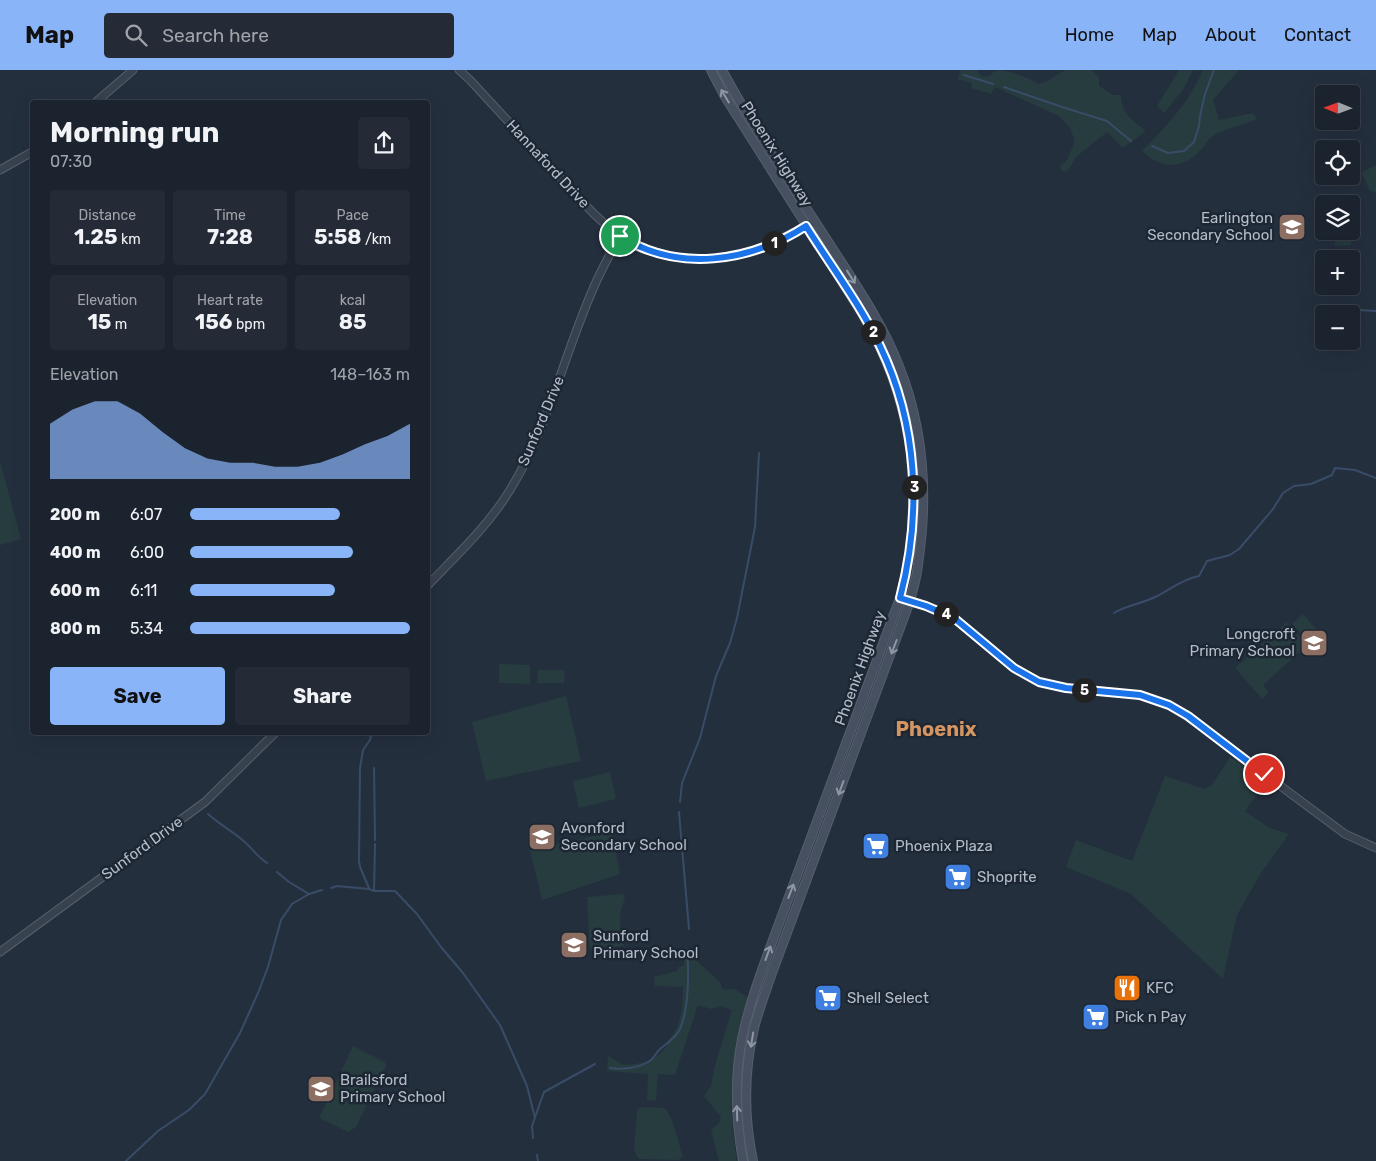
<!DOCTYPE html>
<meta charset="utf-8">
<style>
:root{--surface:#1b232e;--page:#242b36;--text:#f1f3f6;--muted:#a0a4aa;--line:#39404a;--accent:#8ab4f8}
body{margin:0;font-family:Rubik,sans-serif;background:var(--page);color:var(--text);height:100vh;display:flex;flex-direction:column;font-size:19px;white-space:nowrap}
*{box-sizing:border-box;margin:0}
p{font-size:16px;color:var(--muted)}
.icon{flex:none;width:28px;height:28px;fill:none;stroke:currentColor;stroke-width:2;stroke-linecap:round;stroke-linejoin:round}
.map{position:relative;flex:1;overflow:hidden}
.drawer{position:absolute;left:30px;top:30px;width:400px;height:635px;display:flex;flex-direction:column;background:var(--surface);border-radius:5px;box-shadow:0 5px 20px #0002,0 0 0 1px var(--line)}
.drawer>*{flex:none}
.needle{width:32px;rotate:271deg}
.fabs{position:absolute;left:1315px;top:15px;display:grid;gap:10px}
.fabs a{display:grid;place-items:center;width:45px;height:45px;border-radius:5px;background:var(--surface);box-shadow:0 5px 20px #0002,0 0 0 1px var(--line);font-size:25px}
.pin{position:absolute;display:grid;place-items:center;width:42px;height:42px;color:#fff;margin:-21px;border:2px solid #fff;border-radius:50%;box-shadow:0 1px 5px #0007}
.km{position:absolute;width:25px;height:25px;margin:-12px;border-radius:50%;background:#222;color:#fff;font-size:14px;line-height:25px;text-align:center}
.round{display:grid;place-items:center;flex:none;width:52px;height:52px;border-radius:5px;background:var(--page)}
.head{display:flex;align-items:center;justify-content:space-between;height:85px;padding:0 20px}
h1{font-size:28px;font-weight:700;line-height:38px}
.stats{display:grid;grid-template-columns:repeat(3,1fr);gap:8px;height:85px;padding:5px 20px}
.stats div{display:grid;align-content:center;border-radius:5px;background:var(--page);text-align:center}
.stats b{font-size:21px;font-weight:700}
.stats small{font-size:14px;font-weight:400}
.stats p{font-size:14px}
.chart{height:140px;padding:10px 20px}
.chart p{display:flex;justify-content:space-between}
.chart svg{width:100%;height:90px;margin-top:5px;fill:var(--accent);opacity:.7}
.button{display:flex;gap:10px;margin-top:auto;padding:10px 20px}
.button a{flex:1;height:58px;border-radius:5px;background:var(--accent);color:#111;font-size:20px;font-weight:700;line-height:58px;text-align:center}
.button a+a{background:var(--page);color:var(--text)}
ul{padding:0 20px;list-style:none;font-size:16px}
li{display:grid;grid-template-columns:80px 60px 1fr;align-items:center;height:38px}
li i{height:12px;border-radius:6px;background:var(--accent)}
header{display:flex;align-items:center;gap:30px;box-sizing:border-box;height:70px;padding:0 25px;background:var(--accent);color:#111}
header strong{font-size:24px}
nav{display:flex;gap:28px;margin-inline-start:auto;font-size:18px}
.search{width:350px;height:45px;background:var(--page);display:flex;align-items:center;gap:12px;box-sizing:border-box;padding:0 18px;border-radius:5px;color:var(--muted);font-size:19px}
.map>svg:first-child{display:block}
.green{fill:#263c3f}
.lines{fill:none;stroke-linecap:round;stroke-linejoin:round}
.stream{stroke:#394c67;stroke-width:2}
.tertiary-casing{stroke:#565f6c;stroke-width:9}
.secondary-casing{stroke:#565f6c;stroke-width:10}
.tertiary{stroke:#38414e;stroke-width:7}
.secondary{stroke:#465061;stroke-width:8}
.oneway{stroke:#8e96a5}
.route-casing{stroke:#fff;stroke-width:10}
.route{stroke:#1a73e8;stroke-width:6}
.labels{text-anchor:middle;stroke-width:5;stroke-linejoin:round;paint-order:stroke}
.street-label{font-size:15px;fill:#b4bcc9;stroke:#1d2633}
.poi-label{font-size:15px;fill:#b4bcc9;stroke:#1d2633;text-anchor:start}
.district-label{font-size:20px;font-weight:bold;fill:#d59563;stroke:#1d2633}
</style>
<header>
<strong>Map</strong>
<div class="search"><svg class="icon" aria-label="search" viewBox="0 0 24 24"><circle cx="10" cy="10" r="6"/><path d="M15 15l6 6"/></svg>Search here</div>
<nav><a>Home</a><a>Map</a><a>About</a><a>Contact</a></nav>
</header>
<div class="map">
<svg width="1376" height="1091" viewBox="0 0 1376 1091">
<rect width="100%" height="100%" fill="#242f3e"/>
<!-- green -->
<path class="green" d="M961 0H977L981 6 987 7 997 0C1012 1 1026 7 1039 14L1051 9 1065 0H1092L1099 7V16L1113 25H1121C1121 43 1132 50 1146 61L1123 78 1107 62 1076 87 1067 102 1061 101 1060 96 1067 90 1075 71 1070 58 1059 46 995 17 991 24 971 18 972 13 958 9Z
M1179 0H1193L1183 20 1164 43 1157 36Z
M1203 0H1239L1213 30 1219 50 1253 43 1257 49C1245 54 1222 60 1213 66 1207 70 1205 76 1200 81 1181 99 1162 100 1142 81 1165 58 1190 31 1203 0Z
M1376 95V122L1370 121 1361 102Z
M1335 161H1351V175L1335 176Z
M0 391 21 469 0 475Z
M1303 544 1320 563 1310 573 1292 554Z
M1287 552 1307 575 1263 615 1269 623 1262 629 1235 598Z
M499 594 530 595V614L499 613Z
M538 600H565L564 613H537Z
M566 626 581 691 486 711 472 652Z
M1230 687 1266 713 1245 741 1268 757 1289 764 1261 803 1237 845 1223 909 1131 824 1066 797 1076 770 1132 791 1165 706 1204 719 1212 715Z
M610 702 616 729 579 738 573 711Z
M612 762 620 804 542 830 530 780Z
M623 824 625 829C617 845 620 859 624 876L590 880 587 827Z
M689 880 700 894 721 913V917L724 920 734 919 748 927C731 981 727 1035 737 1091H719L711 1060 719 1053 721 1047 704 1026 711 1016 714 999 732 940 721 936 711 939 698 935 675 1005 658 1004 656 1030 647 1031 648 1004 607 1001 608 986 624 995 635 994 653 990 666 977C667 969 672 967 676 960 682 947 683 931 683 917L655 916 654 907 677 901 679 897 684 895 685 883Z
M353 976 385 992 386 996 356 1057 348 1062 319 1048Z
M647 1037 664 1038C675 1048 677 1071 683 1086L682 1088 678 1090 640 1089 637 1087 634 1079 637 1042 639 1038Z"/>
<g class="lines">
<!-- stream -->
<path class="stream" d="M964 5 993 14
M1004 17 1062 37 1107 51 1131 71
M1152 76 1168 83 1184 81 1194 72 1199 56 1200 46 1205 24 1214 0
M1341 239 1376 241
M1114 543C1127 535 1141 534 1155 527 1170 520 1182 509 1199 506L1207 491 1230 485 1239 479 1273 439 1283 423 1294 416 1311 414 1332 405 1335 398 1355 400 1376 408
M374 698 375 770
M680 732 682 713 700 668 716 606 730 573 737 548 755 457 759 383
M679 742 689 859
M208 744C218 753 230 760 240 768 251 776 256 786 267 793
M277 802 289 812 309 824 322 820
M331 818 337 816 369 819 374 821H395L417 844 441 877 463 903 500 955 527 1016 535 1048
M369 818 360 797 359 791 360 698 363 680 370 670 371 665
M374 821 375 774
M610 998C621 1000 638 998 648 992 653 990 655 985 658 981 665 974 675 969 680 959 689 939 689 901 687 879
M533 1068 532 1056 544 1022 595 994
M537 1085 538 1091
M126 1091 158 1061 189 1040 205 1024 240 963 258 923 268 897 281 850 292 834 309 824"/>
<defs>
<path id="tertiary" d="M459 0 470 10C498 40 525 70 553 100 577 126 600 154 630 173 642 180 657 183 670 186 723 196 766 179 811 153
M96 32 133 0
M0 100 32 82
M428 515C457 485 488 456 510 420 550 355 565 279 597 210 604 195 612 180 620 166
M900 528 926 536 954 548 1014 598 1039 612 1066 618 1140 625 1169 635 1188 647 1345 764 1376 778
M0 882 205 732 276 662"/>
<path id="secondary" d="M711 0 724 25 860 240C914 329 927 428 900 528L774 867C762 900 749 934 742 969 734 1009 736 1051 743 1091
M722 0C755 61 796 122 834 181 858 218 883 255 899 296 924 359 928 428 918 494 917 507 913 519 910 531L772 903C766 921 759 939 754 958 744 1001 744 1048 753 1091"/>
</defs>
<!-- tertiary casing -->
<use href="#tertiary" class="tertiary-casing"/>
<!-- secondary casing -->
<use href="#secondary" class="secondary-casing"/>
<!-- tertiary -->
<use href="#tertiary" class="tertiary"/>
<!-- secondary -->
<use href="#secondary" class="secondary"/>
</g>
<!-- one-way arrows -->
<defs><path id="oneway-shaft" d="M-6 0H5M1.5-3L5.5 0L1.5 3" fill="none" stroke-width="1.6" stroke-linecap="round" stroke-linejoin="round" transform="scale(1.25)"/></defs>
<g class="oneway">
<use href="#oneway-shaft" transform="translate(725 26) rotate(-121)"/>
<use href="#oneway-shaft" transform="translate(851 207) rotate(58)"/>
<use href="#oneway-shaft" transform="translate(894 577) rotate(111)"/>
<use href="#oneway-shaft" transform="translate(841 718) rotate(110)"/>
<use href="#oneway-shaft" transform="translate(791 821) rotate(-69)"/>
<use href="#oneway-shaft" transform="translate(768 883) rotate(-70)"/>
<use href="#oneway-shaft" transform="translate(752 970) rotate(99)"/>
<use href="#oneway-shaft" transform="translate(737 1043) rotate(-92)"/>
</g>
<g class="lines">
<defs>
<path id="route" d="M620 166C678 203 750 192 806 156 831 196 860 234 880 276 918 355 922 444 900 528L926 536 954 548 1014 598 1039 612 1066 618 1140 625 1169 635 1188 646 1264 704"/>
</defs>
<!-- route casing -->
<use href="#route" class="route-casing"/>
<!-- route -->
<use href="#route" class="route"/>
</g>
<!-- icons -->
<defs>
<symbol id="school-square" viewBox="-11 -11 22 22"><rect x="-9" y="-9" width="18" height="18" rx="4" fill="#8d6e63" stroke="#1d2633"/><path d="M0-5L7-2L0 1L-7-2ZM-4 1L0 2.5L4 1V4Q0 6-4 4Z" fill="#fff"/></symbol>
<symbol id="supermarket-square" viewBox="-11 -11 22 22"><rect x="-9" y="-9" width="18" height="18" rx="4" fill="#3f7fe0" stroke="#1d2633"/><path d="M-6-5.5h2.5l.6 2H6L4.5 2H-2.5L-4.4-4H-6ZM-1.5 3.2a1.3 1.3 0 1 0 .1 0ZM3 3.2a1.3 1.3 0 1 0 .1 0Z" fill="#fff"/></symbol>
<symbol id="restaurant-square" viewBox="-11 -11 22 22"><rect x="-9" y="-9" width="18" height="18" rx="4" fill="#e8710a" stroke="#1d2633"/><path d="M-5-6h1v4h1v-4h1v4h1v-4h1v5L-1.5 .5V6h-2V.5L-5-1ZM5-6V6H3V1.5H1.5Q1.5-4 5-6Z" fill="#fff"/></symbol>
</defs>
<g fill-rule="evenodd">
<use href="#school-square" x="1276" y="141" width="32" height="32"/>
<use href="#school-square" x="1298" y="557" width="32" height="32"/>
<use href="#school-square" x="526" y="751" width="32" height="32"/>
<use href="#supermarket-square" x="860" y="760" width="32" height="32"/>
<use href="#supermarket-square" x="942" y="791" width="32" height="32"/>
<use href="#school-square" x="558" y="859" width="32" height="32"/>
<use href="#restaurant-square" x="1111" y="902" width="32" height="32"/>
<use href="#supermarket-square" x="812" y="912" width="32" height="32"/>
<use href="#supermarket-square" x="1080" y="931" width="32" height="32"/>
<use href="#school-square" x="305" y="1003" width="32" height="32"/>
</g>
<g class="labels">
<!-- street labels -->
<g class="street-label">
<text transform="translate(777 84) rotate(58)" y="5">Phoenix Highway</text>
<text transform="translate(548 94) rotate(47)" y="5">Hannaford Drive</text>
<text transform="translate(541 351) rotate(-67)" y="5">Sunford Drive</text>
<text transform="translate(860 598) rotate(-70)" y="5">Phoenix Highway</text>
<text transform="translate(142 778) rotate(-36)" y="5">Sunford Drive</text>
</g>
<!-- poi labels -->
<g class="poi-label">
<text x="1273" y="153" text-anchor="end">Earlington<tspan x="1273" dy="17">Secondary School</tspan></text>
<text x="1295" y="569" text-anchor="end">Longcroft<tspan x="1295" dy="17">Primary School</tspan></text>
<text x="561" y="763">Avonford<tspan x="561" dy="17">Secondary School</tspan></text>
<text x="895" y="781">Phoenix Plaza</text>
<text x="977" y="812">Shoprite</text>
<text x="593" y="871">Sunford<tspan x="593" dy="17">Primary School</tspan></text>
<text x="1146" y="923">KFC</text>
<text x="847" y="933">Shell Select</text>
<text x="1115" y="952">Pick n Pay</text>
<text x="340" y="1015">Brailsford<tspan x="340" dy="17">Primary School</tspan></text>
</g>
<!-- district labels -->
<g class="district-label">
<text x="936" y="666">Phoenix</text>
</g>
</g>
</svg>
<div class="fabs">
<a><svg class="needle" viewBox="-14 -14 28 28"><path d="M0-13l5 13h-10z" fill="#e53935"/><path d="M0 13l5-13h-10z" fill="#a0a4aa"/></svg></a>
<a><svg class="icon" aria-label="locate" viewBox="0 0 24 24"><circle cx="12" cy="12" r="6"/><path d="M12 2v4M12 18v4M2 12h4M18 12h4"/></svg></a>
<a><svg class="icon" aria-label="layers" viewBox="0 0 24 24"><path d="M12 4l9 5-9 5-9-5zM3 14l9 5 9-5"/></svg></a>
<a>+</a>
<a>−</a>
</div>
<div class="pin" style="left:620px;top:166px;background:#1e9e55"><svg class="icon" aria-label="arrive" viewBox="0 0 24 24"><path d="M6 21V4h12l-3 4 3 4H6"/></svg></div>
<div class="pin" style="left:1264px;top:704px;background:#d93025"><svg class="icon" aria-label="check" viewBox="0 0 24 24"><path d="M5 12l5 5 9-10"/></svg></div>
<b class="km" style="left:774px;top:173px">1</b>
<b class="km" style="left:873px;top:262px">2</b>
<b class="km" style="left:914px;top:417px">3</b>
<b class="km" style="left:946px;top:544px">4</b>
<b class="km" style="left:1084px;top:620px">5</b>
<section class="drawer">
<div class="head"><div><h1>Morning run</h1><p>07:30</p></div><a class="round"><svg class="icon" aria-label="share" viewBox="0 0 24 24"><path d="M12 15V3M7 8l5-5 5 5M5 13v7h14v-7"/></svg></a></div>
<div class="stats">
<div><p>Distance</p><b>1.25<small> km</small></b></div>
<div><p>Time</p><b>7:28</b></div>
<div><p>Pace</p><b>5:58<small> /km</small></b></div>
</div>
<div class="stats">
<div><p>Elevation</p><b>15<small> m</small></b></div>
<div><p>Heart rate</p><b>156<small> bpm</small></b></div>
<div><p>kcal</p><b>85</b></div>
</div>
<div class="chart"><p><span>Elevation</span>148–163 m</p>
<svg viewBox="0 0 160 44" preserveAspectRatio="none"><path d="M0 44V17L10 10L20 6L30 6L40 12L50 21L60 29L70 34L80 36L90 36L100 38L110 38L120 36L130 32L140 27L150 23L160 17V44z"/></svg>
</div>
<ul>
<li><b>200 m</b>6:07<i style="width:68%"></i></li>
<li><b>400 m</b>6:00<i style="width:74%"></i></li>
<li><b>600 m</b>6:11<i style="width:66%"></i></li>
<li><b>800 m</b>5:34<i style="width:100%"></i></li>
</ul>
<div class="button"><a>Save</a><a>Share</a></div>
</section>
</div>
